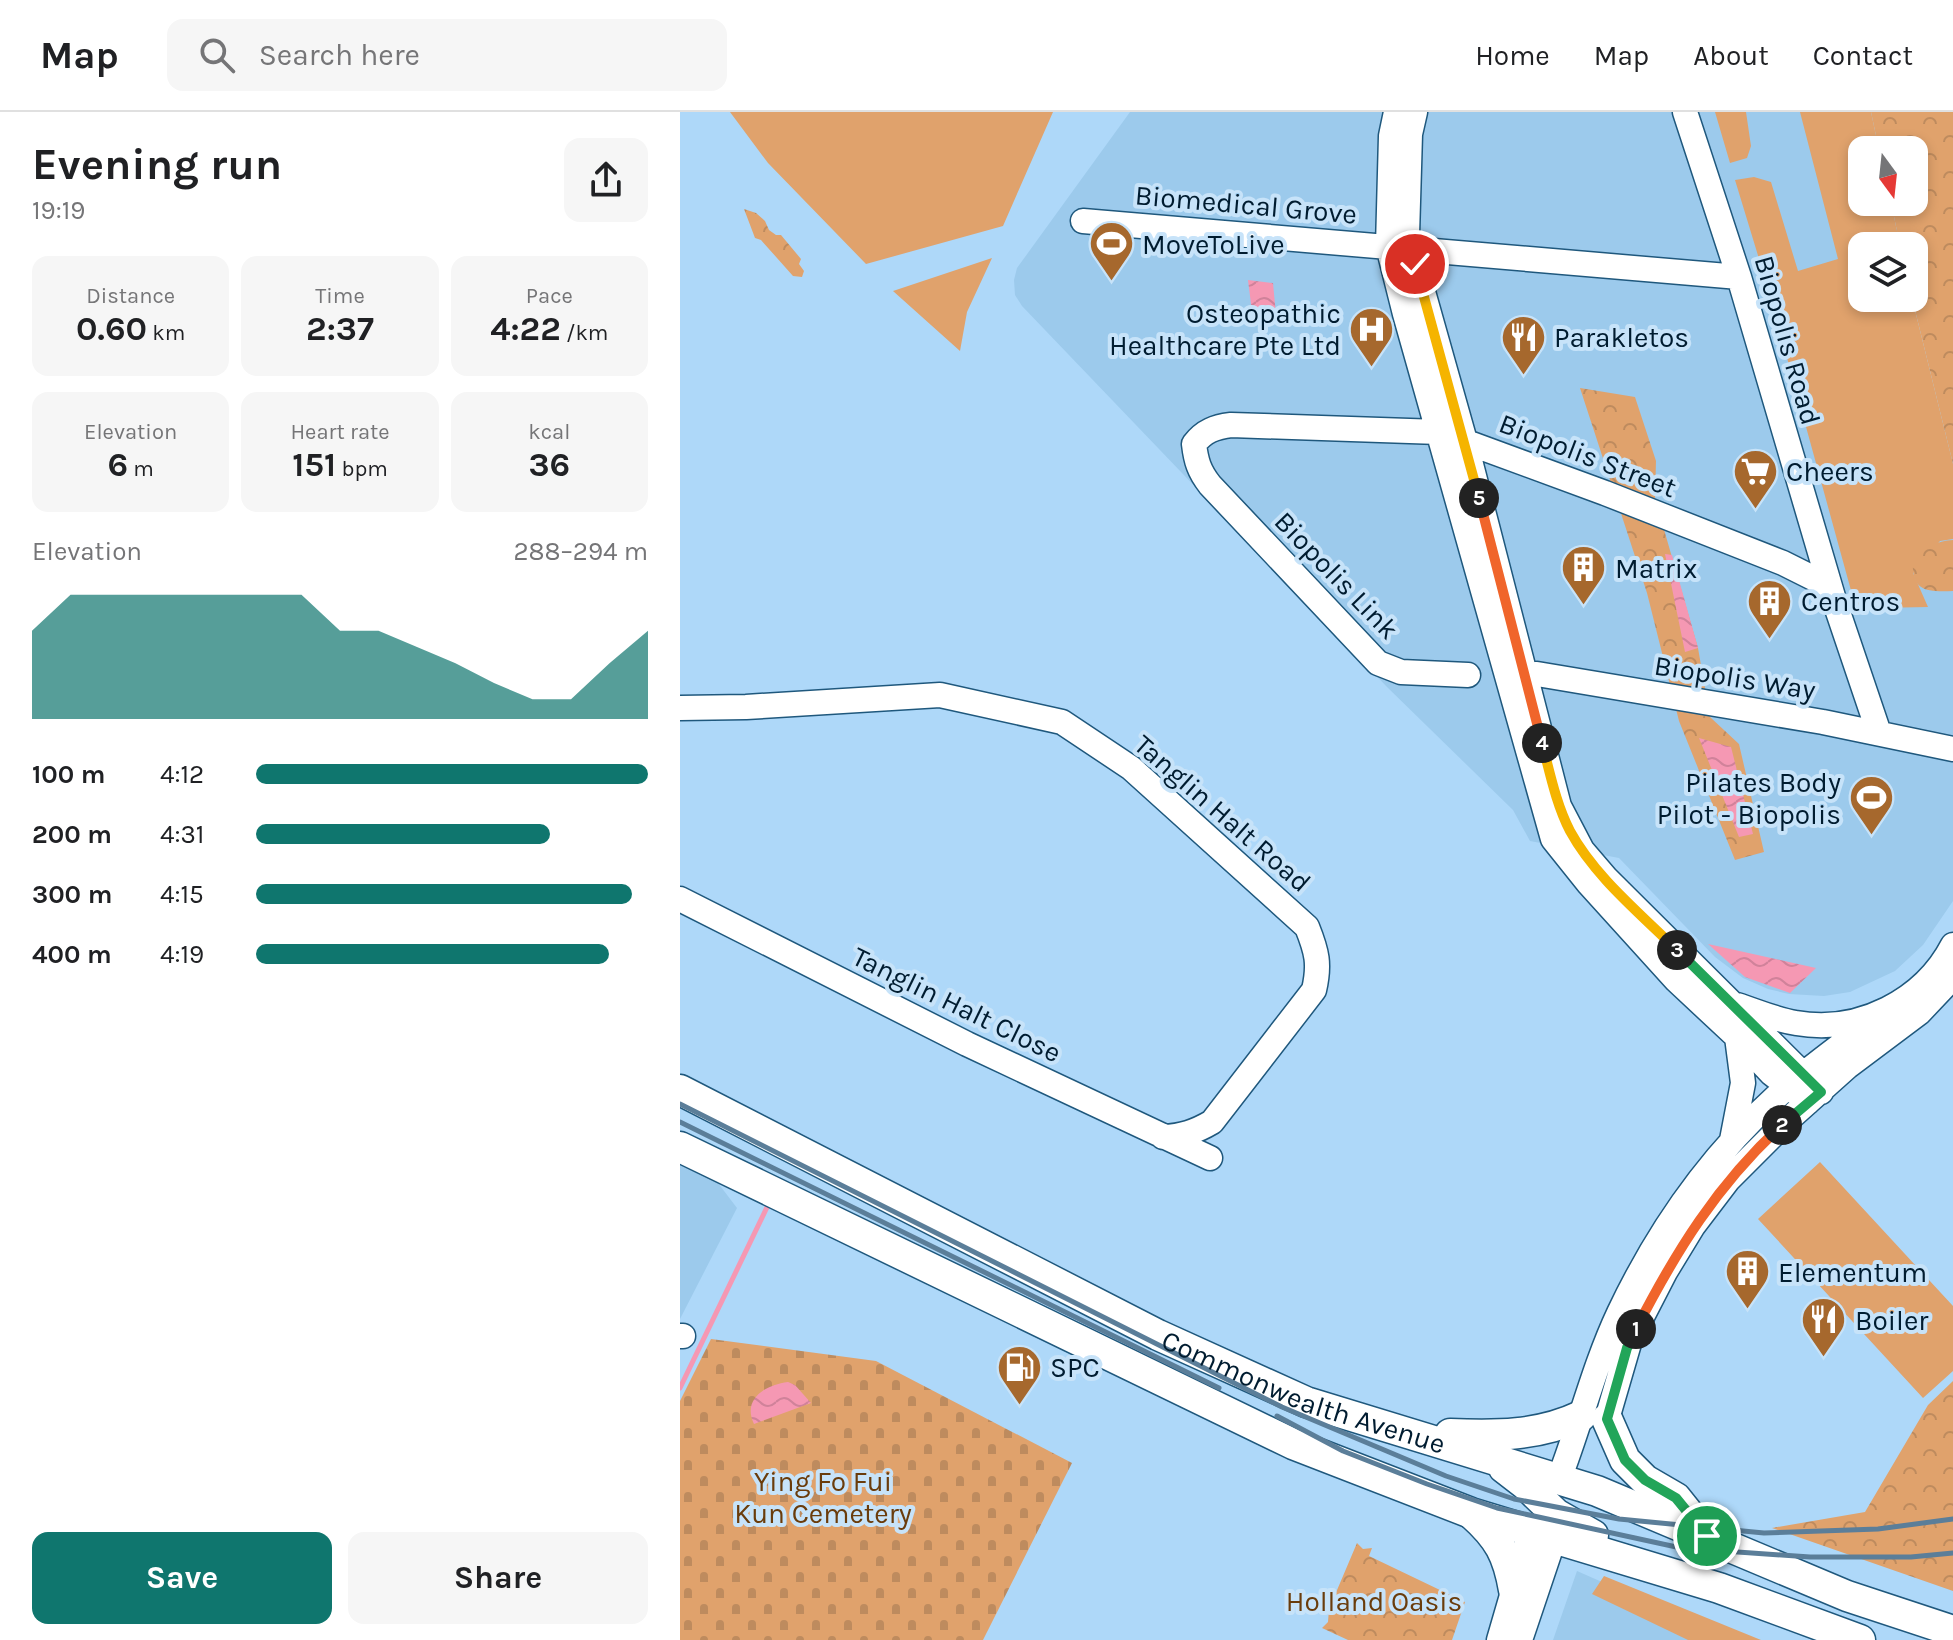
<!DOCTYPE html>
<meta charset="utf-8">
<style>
:root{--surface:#fff;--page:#f6f6f6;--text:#202124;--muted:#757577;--line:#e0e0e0;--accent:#0f766e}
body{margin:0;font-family:Karla,sans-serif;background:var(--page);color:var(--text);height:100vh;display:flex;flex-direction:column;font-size:30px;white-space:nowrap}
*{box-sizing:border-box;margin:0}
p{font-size:26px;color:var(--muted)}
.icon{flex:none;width:44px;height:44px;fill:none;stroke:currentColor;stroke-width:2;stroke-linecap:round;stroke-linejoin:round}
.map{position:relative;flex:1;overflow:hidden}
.sheet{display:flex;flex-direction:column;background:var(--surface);width:680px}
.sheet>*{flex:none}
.needle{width:52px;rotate:165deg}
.fabs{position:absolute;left:1168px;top:24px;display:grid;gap:16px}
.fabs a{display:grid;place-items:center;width:80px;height:80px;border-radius:16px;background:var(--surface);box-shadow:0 4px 12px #0003;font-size:40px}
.pin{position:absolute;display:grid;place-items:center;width:68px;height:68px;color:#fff;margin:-34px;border:4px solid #fff;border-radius:50%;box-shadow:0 2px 8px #0007}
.km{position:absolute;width:40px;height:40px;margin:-20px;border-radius:50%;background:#222;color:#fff;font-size:22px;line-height:40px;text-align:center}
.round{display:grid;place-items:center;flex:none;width:84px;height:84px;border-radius:16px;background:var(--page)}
.overview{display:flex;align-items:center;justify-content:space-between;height:136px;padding:0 32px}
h1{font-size:44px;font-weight:700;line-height:60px}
.figures{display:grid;grid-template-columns:repeat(3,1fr);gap:12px;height:136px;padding:8px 32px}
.figures div{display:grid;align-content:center;border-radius:16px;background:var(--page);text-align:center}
.figures b{font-size:34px;font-weight:700}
.figures small{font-size:22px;font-weight:400}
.figures p{font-size:22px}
.chart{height:224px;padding:16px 32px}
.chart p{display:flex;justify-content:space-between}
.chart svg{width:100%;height:144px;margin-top:8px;fill:var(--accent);opacity:.7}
.primary-button{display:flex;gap:16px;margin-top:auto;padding:16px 32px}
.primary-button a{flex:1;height:92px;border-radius:16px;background:var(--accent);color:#fff;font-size:32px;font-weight:700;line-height:92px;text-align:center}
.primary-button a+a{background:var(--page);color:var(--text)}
ul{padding:0 32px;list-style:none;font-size:26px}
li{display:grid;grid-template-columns:128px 96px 1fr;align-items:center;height:60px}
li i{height:20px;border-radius:10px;background:var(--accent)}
header{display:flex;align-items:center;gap:48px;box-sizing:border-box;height:112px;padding:0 40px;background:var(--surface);border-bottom:2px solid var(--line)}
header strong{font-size:38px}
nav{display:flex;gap:44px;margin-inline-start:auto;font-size:28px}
.search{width:560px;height:72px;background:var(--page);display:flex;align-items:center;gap:20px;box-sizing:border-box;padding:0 28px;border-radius:16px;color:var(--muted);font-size:30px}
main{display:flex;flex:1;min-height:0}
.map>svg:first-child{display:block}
.built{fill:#9ccaec}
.green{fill:#e0a26c}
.forest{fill:url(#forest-crowns)}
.cemetery{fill:url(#cemetery-stones)}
.water{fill:url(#water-waves)}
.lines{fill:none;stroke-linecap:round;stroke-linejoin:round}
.stream{stroke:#f598b3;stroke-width:5}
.minor-casing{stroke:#1f587d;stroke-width:27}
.major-casing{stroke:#1f587d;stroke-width:33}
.minor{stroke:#fff;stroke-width:24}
.major{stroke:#fff;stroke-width:30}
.rail{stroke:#5b7e99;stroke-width:5}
.split-1-casing{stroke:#fff;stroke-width:16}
.split-2-casing{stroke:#fff;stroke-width:16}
.split-3-casing{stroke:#fff;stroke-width:16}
.split-4-casing{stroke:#fff;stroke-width:16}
.split-5-casing{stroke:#fff;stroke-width:16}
.split-6-casing{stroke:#fff;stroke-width:16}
.split-1{stroke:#22a559;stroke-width:10}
.split-2{stroke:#f0652b;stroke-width:10}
.split-3{stroke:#22a559;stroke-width:10}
.split-4{stroke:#f5b400;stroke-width:10}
.split-5{stroke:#f0652b;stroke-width:10}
.split-6{stroke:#f5b400;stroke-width:10}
.labels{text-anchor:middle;stroke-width:8;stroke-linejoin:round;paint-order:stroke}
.street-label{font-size:28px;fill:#001c30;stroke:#c7e3f9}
.poi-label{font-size:28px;fill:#001c30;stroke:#c7e3f9;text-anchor:start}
.park-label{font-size:28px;fill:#6a3c0b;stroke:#c7e3f9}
</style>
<header>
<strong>Map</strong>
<div class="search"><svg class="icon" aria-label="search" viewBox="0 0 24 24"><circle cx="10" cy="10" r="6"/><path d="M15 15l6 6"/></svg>Search here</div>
<nav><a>Home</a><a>Map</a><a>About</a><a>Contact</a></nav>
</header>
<main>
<section class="sheet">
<div class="overview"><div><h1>Evening run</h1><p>19:19</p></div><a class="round"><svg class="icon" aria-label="share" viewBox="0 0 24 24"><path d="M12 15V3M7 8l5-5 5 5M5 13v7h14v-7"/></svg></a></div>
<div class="figures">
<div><p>Distance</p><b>0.60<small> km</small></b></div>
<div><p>Time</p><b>2:37</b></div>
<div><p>Pace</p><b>4:22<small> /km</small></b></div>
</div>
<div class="figures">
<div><p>Elevation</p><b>6<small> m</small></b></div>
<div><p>Heart rate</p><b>151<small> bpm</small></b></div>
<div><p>kcal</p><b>36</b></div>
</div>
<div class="chart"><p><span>Elevation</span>288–294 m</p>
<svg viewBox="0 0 160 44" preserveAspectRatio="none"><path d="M0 44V17L10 6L20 6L30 6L40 6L50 6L60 6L70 6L80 17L90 17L100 22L110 27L120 33L130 38L140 38L150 27L160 17V44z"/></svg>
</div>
<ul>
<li><b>100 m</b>4:12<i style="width:100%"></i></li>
<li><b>200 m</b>4:31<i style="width:75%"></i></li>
<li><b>300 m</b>4:15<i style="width:96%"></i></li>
<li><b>400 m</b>4:19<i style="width:90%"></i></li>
</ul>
<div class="primary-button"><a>Save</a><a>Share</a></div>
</section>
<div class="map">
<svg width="1273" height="1528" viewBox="0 0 1273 1528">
<defs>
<pattern id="forest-crowns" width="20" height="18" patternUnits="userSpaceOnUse" patternTransform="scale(2)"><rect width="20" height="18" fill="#e0a26c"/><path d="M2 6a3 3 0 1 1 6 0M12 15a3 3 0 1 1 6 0" fill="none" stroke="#be8b5e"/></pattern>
<pattern id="cemetery-stones" width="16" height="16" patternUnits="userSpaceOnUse" patternTransform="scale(2)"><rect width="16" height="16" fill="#e0a26c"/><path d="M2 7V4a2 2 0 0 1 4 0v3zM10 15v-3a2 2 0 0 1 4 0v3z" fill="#be8b5e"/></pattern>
<pattern id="water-waves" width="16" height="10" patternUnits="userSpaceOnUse" patternTransform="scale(2)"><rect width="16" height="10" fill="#f598b3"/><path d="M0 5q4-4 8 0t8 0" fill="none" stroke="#d0829a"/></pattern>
</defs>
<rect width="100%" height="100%" fill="#aed8f9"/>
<!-- built -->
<path class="built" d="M450 0H1191L1199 38H1182V90H1211L1220 134H1182V186L1244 239 1273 352V789L1243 833 1215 859 1170 880 1144 884 1109 882 1088 877 1063 866 1035 845 939 746 850 729 833 698 707 575 342 194 335 183 334 168 337 156Z
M0 1021 57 1096 0 1207Z
M897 1459 1054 1528H873Z"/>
<!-- green -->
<path class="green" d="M50 0H373L323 114 186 152 88 51Z
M1035 0H1066L1071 34 1067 46 1050 51Z
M1120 0H1191L1199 38H1182V90H1211L1220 134H1182V186H1232L1273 352V427L1260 429 1233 461 1248 495 1196 496 1175 493 1087 173 1055 68 1074 65 1091 70 1118 159 1158 147Z
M312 146 287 200 280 239 213 179Z
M1140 1050 1273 1194V1259L1243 1286 1078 1107Z
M924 1464 1081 1528H1008L912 1482Z"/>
<!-- forest -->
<path class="forest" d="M1191 0H1273V352L1232 186H1234V134H1220L1211 90H1234V38H1199Z
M64 97 76 101 85 109 89 118 96 123H101L121 147 119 152 124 159 122 165 113 164 81 128 75 126Z
M900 276 955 285 976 349 975 386 1018 536 1030 605 1059 632 1084 740 1055 748 999 609 967 481Z
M1273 428V479C1245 480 1231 479 1233 447 1246 435 1256 429 1273 428Z
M1273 1269V1479L1092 1416 1185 1400 1248 1293Z
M677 1431 683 1437 692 1436 689 1444 785 1490 772 1528H668L642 1516 648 1510 649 1497Z"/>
<!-- cemetery -->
<path class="cemetery" d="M31 1227 196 1249 392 1351 303 1528H0V1289Z"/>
<!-- water -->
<path class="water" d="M568 168 593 171 596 203 572 200Z
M985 442 992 443 1018 536 1005 540Z
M1019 626 1051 635 1073 722 1059 725Z
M1028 832 1136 856 1110 881 1065 865Z
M108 1270 115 1273 131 1291 74 1312C62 1287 85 1273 108 1270Z"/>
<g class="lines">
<!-- stream -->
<path class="stream" d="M0 1276 90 1089"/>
<defs>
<path id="minor" d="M716 0 711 24 708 134 725 202 873 727 909 772 996 868 1057 925 1091 961 1128 990
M735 0 730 22 727 123 785 329 879 694 902 738 926 766 1141 980
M1005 0 1059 165 1154 488 1199 621
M403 109 1059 165
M788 563 721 560 698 551 530 373C519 359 516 349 514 332 524 319 535 315 551 313L759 320 925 381 1103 451 1149 474
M829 566 857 562 1143 610 1273 637
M0 596 66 595 260 583 382 610 451 656 627 815C637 840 640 852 634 878L532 1010C515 1020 502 1024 483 1025
M0 787 287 932 530 1046
M1057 893C1076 899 1096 908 1116 911 1179 922 1244 889 1273 833
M1052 1028 1063 971 1057 925
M0 1224H3
M927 1307 950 1228 985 1160 1013 1114 1048 1068 1110 1006 1167 955 1239 901 1273 865
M879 1367C900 1313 914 1254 939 1201 977 1121 1030 1045 1096 985 1132 953 1173 925 1211 895
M819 1528 851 1418
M840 1528 875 1424"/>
<g id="major">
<path id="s1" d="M0 978 478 1223 626 1290 917 1379 1167 1484 1273 1519"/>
<path d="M0 1035 613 1332 791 1401 1039 1476 1180 1528"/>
<path d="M927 1307 945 1348 965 1368 996 1386 1024 1421"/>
<path d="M770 1322C815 1324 859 1324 901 1304"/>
<path d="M824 1356 846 1373 876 1402 913 1423"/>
<path d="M792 1402C819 1426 828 1443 834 1478"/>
</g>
</defs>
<!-- minor casing -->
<use href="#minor" class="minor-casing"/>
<!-- major casing -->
<use href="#major" class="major-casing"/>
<!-- minor -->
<use href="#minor" class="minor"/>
<!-- major -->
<use href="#major" class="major"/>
<!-- rail -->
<path class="rail" d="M0 992 602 1295 766 1364 834 1387 939 1407 1084 1421 1198 1417 1273 1407
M0 1010 539 1276
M597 1304 663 1339 747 1372 817 1396 1001 1436 1130 1445H1231L1273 1441"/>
</g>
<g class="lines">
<defs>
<path id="split-1" d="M956 1217 947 1236 927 1307 945 1348 965 1368 996 1386 1027 1424"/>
<path id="split-2" d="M956 1217C996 1139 1037 1073 1102 1013"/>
<path id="split-3" d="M997 838 1141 980 1102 1013"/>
<path id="split-4" d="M862 631C870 661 876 692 890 719 915 765 961 802 997 838"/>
<path id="split-5" d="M799 386 862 631"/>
<path id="split-6" d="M735 152 799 386"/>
</defs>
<!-- split-1 casing -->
<use href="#split-1" class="split-1-casing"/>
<!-- split-2 casing -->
<use href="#split-2" class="split-2-casing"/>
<!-- split-3 casing -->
<use href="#split-3" class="split-3-casing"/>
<!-- split-4 casing -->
<use href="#split-4" class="split-4-casing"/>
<!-- split-5 casing -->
<use href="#split-5" class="split-5-casing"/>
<!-- split-6 casing -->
<use href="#split-6" class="split-6-casing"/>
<!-- split-1 -->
<use href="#split-1" class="split-1"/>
<!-- split-2 -->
<use href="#split-2" class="split-2"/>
<!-- split-3 -->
<use href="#split-3" class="split-3"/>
<!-- split-4 -->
<use href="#split-4" class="split-4"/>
<!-- split-5 -->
<use href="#split-5" class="split-5"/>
<!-- split-6 -->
<use href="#split-6" class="split-6"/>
</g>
<!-- icons -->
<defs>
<symbol id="stadium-pin" viewBox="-11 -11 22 30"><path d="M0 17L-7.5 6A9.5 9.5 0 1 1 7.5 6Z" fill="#a6682d" stroke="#c7e3f9"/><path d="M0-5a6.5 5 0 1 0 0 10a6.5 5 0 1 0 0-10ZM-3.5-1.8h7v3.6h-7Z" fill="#fff"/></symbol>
<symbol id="hospital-pin" viewBox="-11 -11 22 30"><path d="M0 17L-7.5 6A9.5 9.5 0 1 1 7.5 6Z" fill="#a6682d" stroke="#c7e3f9"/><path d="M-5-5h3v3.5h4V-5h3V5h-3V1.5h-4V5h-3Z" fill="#fff"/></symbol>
<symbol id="restaurant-pin" viewBox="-11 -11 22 30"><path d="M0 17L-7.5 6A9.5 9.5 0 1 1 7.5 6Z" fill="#a6682d" stroke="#c7e3f9"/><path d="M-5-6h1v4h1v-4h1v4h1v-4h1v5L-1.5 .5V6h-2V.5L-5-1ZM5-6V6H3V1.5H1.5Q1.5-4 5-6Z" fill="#fff"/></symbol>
<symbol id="supermarket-pin" viewBox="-11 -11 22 30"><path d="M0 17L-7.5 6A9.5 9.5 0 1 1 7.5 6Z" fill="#a6682d" stroke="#c7e3f9"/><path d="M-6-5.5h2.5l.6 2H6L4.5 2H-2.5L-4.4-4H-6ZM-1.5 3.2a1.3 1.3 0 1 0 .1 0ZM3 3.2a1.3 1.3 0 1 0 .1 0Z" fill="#fff"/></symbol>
<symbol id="building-pin" viewBox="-11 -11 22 30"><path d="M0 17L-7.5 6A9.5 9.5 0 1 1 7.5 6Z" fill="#a6682d" stroke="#c7e3f9"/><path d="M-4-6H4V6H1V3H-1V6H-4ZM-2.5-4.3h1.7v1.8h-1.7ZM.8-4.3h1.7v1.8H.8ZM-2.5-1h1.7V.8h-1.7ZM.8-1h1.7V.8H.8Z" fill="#fff"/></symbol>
<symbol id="fuel-pin" viewBox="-11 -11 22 30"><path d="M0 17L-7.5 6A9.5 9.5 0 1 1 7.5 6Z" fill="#a6682d" stroke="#c7e3f9"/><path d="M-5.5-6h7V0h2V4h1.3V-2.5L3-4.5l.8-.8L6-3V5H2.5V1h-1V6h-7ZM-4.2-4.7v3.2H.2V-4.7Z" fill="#fff"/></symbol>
</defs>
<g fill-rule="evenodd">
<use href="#stadium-pin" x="406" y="106" width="51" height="69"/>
<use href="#hospital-pin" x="666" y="192" width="51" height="69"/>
<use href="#restaurant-pin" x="818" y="200" width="51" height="69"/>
<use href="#supermarket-pin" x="1050" y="334" width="51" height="69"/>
<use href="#building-pin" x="878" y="430" width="51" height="69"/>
<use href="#building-pin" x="1064" y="464" width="51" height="69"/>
<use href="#stadium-pin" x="1166" y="660" width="51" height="69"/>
<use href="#building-pin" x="1042" y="1134" width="51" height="69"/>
<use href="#restaurant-pin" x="1118" y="1182" width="51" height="69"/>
<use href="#fuel-pin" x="314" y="1230" width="51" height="69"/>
</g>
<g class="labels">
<!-- street labels -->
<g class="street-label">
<text transform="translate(566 92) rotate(5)" y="10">Biomedical Grove</text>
<text transform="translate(1108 228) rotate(74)" y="10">Biopolis Road</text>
<text transform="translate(908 343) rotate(21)" y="10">Biopolis Street</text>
<text transform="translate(657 463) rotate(46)" y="10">Biopolis Link</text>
<text transform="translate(1055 565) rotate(9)" y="10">Biopolis Way</text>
<text transform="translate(543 701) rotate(41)" y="10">Tanglin Halt Road</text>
<text transform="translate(277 892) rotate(26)" y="10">Tanglin Halt Close</text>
<text dy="10" stroke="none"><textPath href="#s1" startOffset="694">Commonwealth Avenue</textPath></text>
</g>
<!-- poi labels -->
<g class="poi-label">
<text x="462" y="142">MoveToLive</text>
<text x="661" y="211" text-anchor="end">Osteopathic<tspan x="661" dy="32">Healthcare Pte Ltd</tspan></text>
<text x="874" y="235">Parakletos</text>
<text x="1106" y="369">Cheers</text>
<text x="935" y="466">Matrix</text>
<text x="1121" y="499">Centros</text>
<text x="1161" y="680" text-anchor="end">Pilates Body<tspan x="1161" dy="32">Pilot - Biopolis</tspan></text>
<text x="1098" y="1170">Elementum</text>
<text x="1175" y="1218">Boiler</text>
<text x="370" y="1265">SPC</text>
</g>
<!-- park labels -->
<g class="park-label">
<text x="143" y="1379">Ying Fo Fui<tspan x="143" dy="32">Kun Cemetery</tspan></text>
<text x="694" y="1499">Holland Oasis</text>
</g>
</g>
</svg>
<div class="fabs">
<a><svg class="needle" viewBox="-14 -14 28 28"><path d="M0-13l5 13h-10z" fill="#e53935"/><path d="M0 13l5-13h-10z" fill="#757577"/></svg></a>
<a><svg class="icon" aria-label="layers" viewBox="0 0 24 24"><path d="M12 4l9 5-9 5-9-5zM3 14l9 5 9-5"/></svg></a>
</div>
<div class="pin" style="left:1027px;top:1424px;background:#1e9e55"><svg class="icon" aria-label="arrive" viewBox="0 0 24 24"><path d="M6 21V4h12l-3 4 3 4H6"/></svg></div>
<div class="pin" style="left:735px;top:152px;background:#d93025"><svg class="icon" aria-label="check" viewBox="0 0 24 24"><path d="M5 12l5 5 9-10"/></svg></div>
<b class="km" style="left:956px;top:1217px">1</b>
<b class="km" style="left:1102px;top:1013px">2</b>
<b class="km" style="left:997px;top:838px">3</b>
<b class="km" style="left:862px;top:631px">4</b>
<b class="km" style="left:799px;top:386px">5</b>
</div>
</main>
